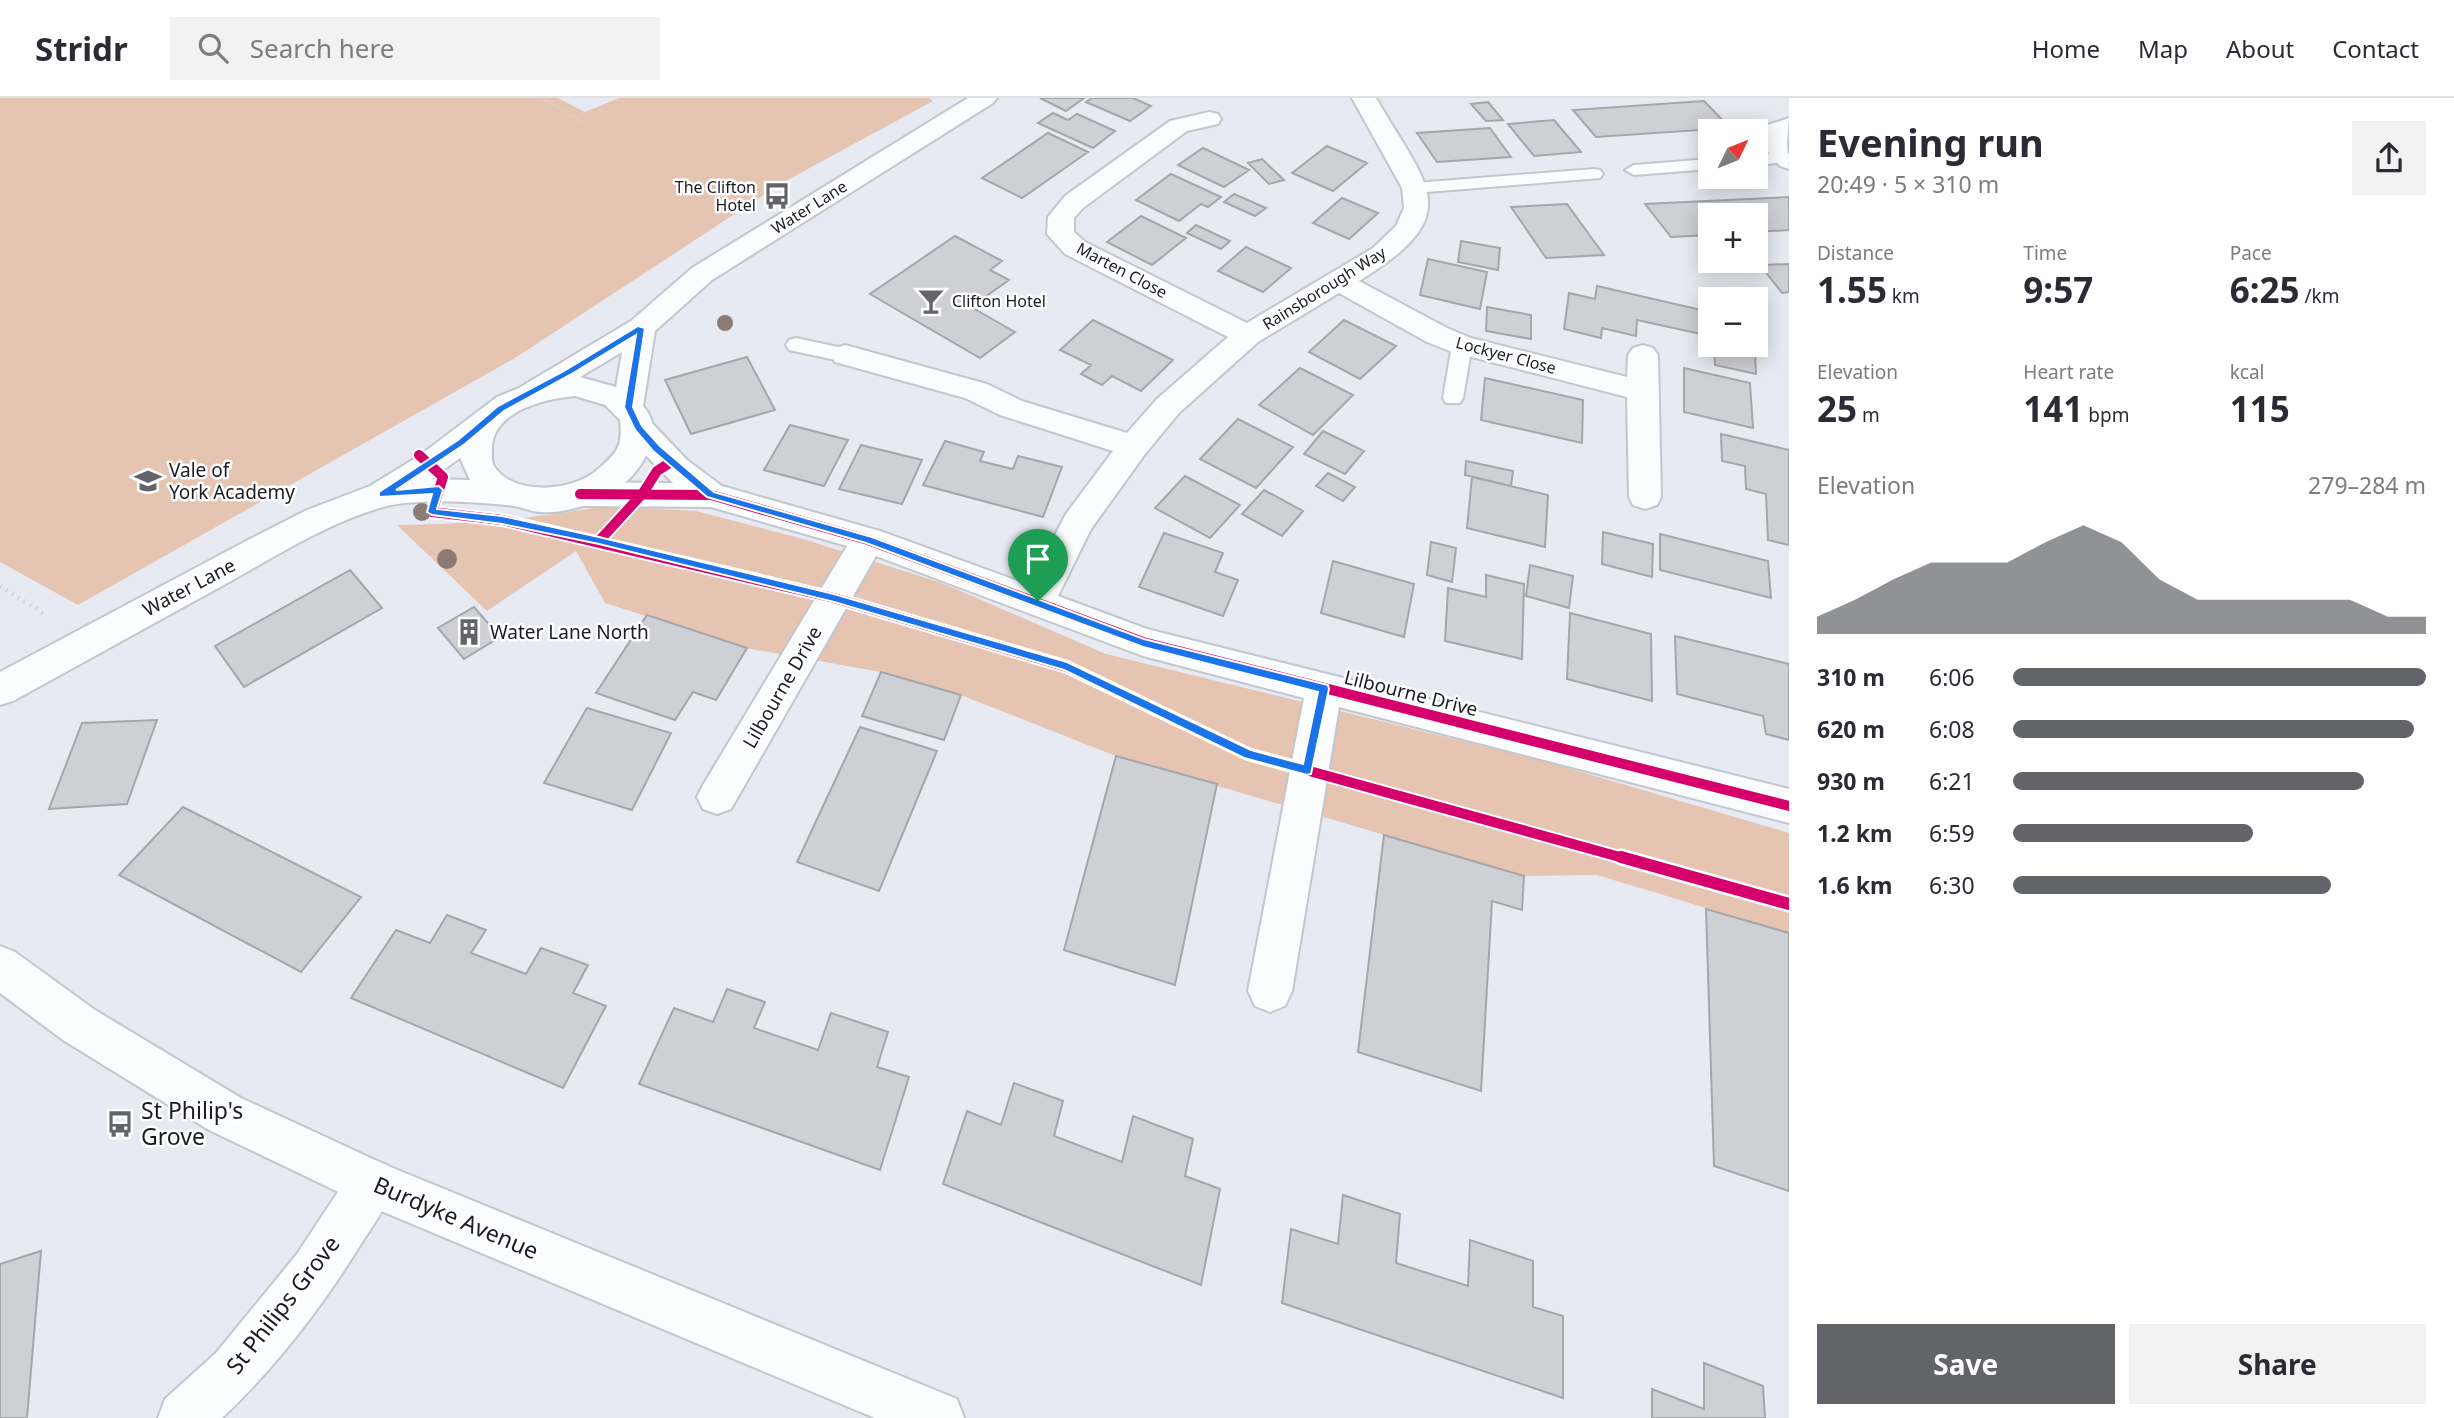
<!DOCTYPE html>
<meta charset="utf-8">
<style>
:root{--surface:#fff;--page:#f2f2f3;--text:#2b2b33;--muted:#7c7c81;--line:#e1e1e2;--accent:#62646a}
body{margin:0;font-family:"Noto Sans",sans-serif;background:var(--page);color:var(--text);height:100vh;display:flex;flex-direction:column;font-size:26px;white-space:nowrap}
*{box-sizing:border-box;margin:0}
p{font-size:23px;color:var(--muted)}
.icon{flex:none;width:38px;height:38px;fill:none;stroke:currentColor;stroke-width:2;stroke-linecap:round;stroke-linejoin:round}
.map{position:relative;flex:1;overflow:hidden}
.panel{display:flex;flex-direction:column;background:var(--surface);width:665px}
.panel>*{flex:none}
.needle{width:46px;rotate:47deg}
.tools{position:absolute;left:1698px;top:21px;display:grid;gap:14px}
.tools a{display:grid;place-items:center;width:70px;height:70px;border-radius:0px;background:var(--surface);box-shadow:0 4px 18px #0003;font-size:35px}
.pin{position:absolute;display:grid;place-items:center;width:60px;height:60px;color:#fff;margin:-72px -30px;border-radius:50% 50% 50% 0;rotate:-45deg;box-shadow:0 0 7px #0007}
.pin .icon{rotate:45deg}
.round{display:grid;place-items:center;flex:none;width:74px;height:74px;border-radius:0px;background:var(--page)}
.summary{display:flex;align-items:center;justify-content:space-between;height:119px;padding:0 28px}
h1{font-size:38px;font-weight:700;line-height:52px}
.figures{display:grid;grid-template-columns:repeat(3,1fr);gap:10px;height:119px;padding:7px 28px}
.figures div{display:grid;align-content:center}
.figures b{font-size:35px;font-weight:700}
.figures small{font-size:19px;font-weight:400}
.figures p{font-size:19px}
.chart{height:196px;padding:14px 28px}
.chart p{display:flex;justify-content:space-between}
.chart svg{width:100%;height:126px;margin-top:7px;fill:var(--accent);opacity:.7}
.primary-button{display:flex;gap:14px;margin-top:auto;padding:14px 28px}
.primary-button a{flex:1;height:80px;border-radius:0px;background:var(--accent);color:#fff;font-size:28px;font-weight:700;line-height:80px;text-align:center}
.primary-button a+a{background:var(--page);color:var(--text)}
ul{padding:0 28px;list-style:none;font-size:23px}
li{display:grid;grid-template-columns:112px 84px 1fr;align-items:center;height:52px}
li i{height:18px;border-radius:9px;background:var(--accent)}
header{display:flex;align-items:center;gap:42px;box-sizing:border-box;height:98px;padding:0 35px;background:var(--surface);border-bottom:2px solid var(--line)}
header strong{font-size:33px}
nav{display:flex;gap:38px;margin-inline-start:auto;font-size:24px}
.search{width:490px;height:63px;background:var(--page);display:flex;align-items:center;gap:18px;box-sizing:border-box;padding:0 24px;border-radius:0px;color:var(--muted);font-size:26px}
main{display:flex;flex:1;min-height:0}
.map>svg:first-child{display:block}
.green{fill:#e6c4b2}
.building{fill:#ced0d6;stroke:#a4a6ac;stroke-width:2}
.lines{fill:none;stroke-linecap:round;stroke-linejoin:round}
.service-casing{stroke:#c3c6cc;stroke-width:4}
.minor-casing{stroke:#c3c6cc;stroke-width:4}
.tertiary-casing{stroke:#c3c6cc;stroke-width:4}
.path-far1{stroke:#d5d6d8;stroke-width:3.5;stroke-dasharray:1 3.5;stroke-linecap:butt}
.path{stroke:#d5d6d8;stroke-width:4.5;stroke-dasharray:2 5;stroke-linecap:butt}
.service{fill:#fbfcfd;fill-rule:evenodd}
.minor{fill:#fbfcfd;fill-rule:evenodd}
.tertiary{fill:#fbfcfd;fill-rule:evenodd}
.cycleway-far1-casing{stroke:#fff;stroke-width:14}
.cycleway-casing{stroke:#fff;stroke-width:17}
.cycleway-far1{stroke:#d6006c;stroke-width:10}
.cycleway{stroke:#d6006c;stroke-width:12}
.tree{fill:#8b7b74}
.route{fill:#1a73e8;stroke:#fff;stroke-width:2;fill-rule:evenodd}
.labels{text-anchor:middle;stroke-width:5;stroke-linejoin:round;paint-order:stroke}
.far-poi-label{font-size:16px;fill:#1a1c21;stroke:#fff;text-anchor:end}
.far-street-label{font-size:16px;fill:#1a1c21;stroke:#fff}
.poi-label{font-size:19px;fill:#1a1c21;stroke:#fff;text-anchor:start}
.street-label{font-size:19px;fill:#1a1c21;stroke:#fff}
.near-poi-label{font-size:23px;fill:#1a1c21;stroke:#fff;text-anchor:start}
.near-street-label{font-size:23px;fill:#1a1c21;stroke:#fff}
</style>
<header>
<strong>Stridr</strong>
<div class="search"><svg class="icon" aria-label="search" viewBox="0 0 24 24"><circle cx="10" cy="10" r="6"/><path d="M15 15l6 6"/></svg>Search here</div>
<nav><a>Home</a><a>Map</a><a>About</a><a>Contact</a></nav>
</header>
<main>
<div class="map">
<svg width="1789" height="1320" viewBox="0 0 1789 1320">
<rect width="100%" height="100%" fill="#e7eaf2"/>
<!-- green -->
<path class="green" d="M0 0H558L585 14 619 0H929L933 3 782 85 515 260 78 507 0 464Z
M607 408 696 413 803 441 942 485 1106 556 1544 663 1789 735V835L1597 777 1524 778 1116 658 961 597 881 574 746 550 605 505 576 453 487 513 397 427C468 426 537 420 607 408Z"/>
<!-- building -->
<path class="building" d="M1040 0H1084L1066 13Z
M1092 0H1133L1151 8 1130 23 1086 4Z
M1704 3 1730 30 1596 39 1573 12Z
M1488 4 1503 22 1486 23 1471 6Z
M1053 15 1068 22 1077 16 1115 33 1093 50 1038 25Z
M1554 22 1581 54 1534 58 1508 26Z
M1490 30 1511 59 1437 64 1417 35Z
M1048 35 1088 54 1022 100 982 80Z
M1327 48 1367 65 1333 93 1292 75Z
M1203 50 1249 72 1224 89 1178 67Z
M1262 61 1284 82 1269 86 1248 65Z
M1171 76 1221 99 1208 109 1201 106 1179 123 1136 102Z
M1234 96 1266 110 1255 118 1224 104Z
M1789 99V132L1755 134V117H1710V137L1671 139 1645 106Z
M1342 100 1378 115 1349 141 1313 125Z
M1567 106 1604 157 1546 160 1511 109Z
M1141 118 1186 140 1152 167 1107 144Z
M1196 127 1230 143 1221 151 1187 135Z
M955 138 1002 163 990 172 1009 182 971 209 1015 234 980 260 870 196Z
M1461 143 1500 150 1498 172 1458 164Z
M1246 149 1291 170 1263 194 1218 173Z
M1428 161 1487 174 1480 211 1420 197Z
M1789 166V194L1782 195 1760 167Z
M1597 188 1710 214V238L1637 222 1636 238 1602 230 1601 240 1564 231 1569 195 1595 201Z
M1487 209 1531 217V241L1486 233Z
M1093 222 1173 262 1141 293 1112 278 1102 287 1081 276 1091 267 1060 252Z
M1344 222 1396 248 1360 281 1309 254Z
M1714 247H1732L1755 252 1756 276 1715 267Z
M747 259 775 312 691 336 665 282Z
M1300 270 1353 297 1313 337 1259 307Z
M1684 270 1750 285 1753 330 1684 314Z
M1485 280 1583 302 1582 345 1481 322Z
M1238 321 1293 349 1256 390 1200 361Z
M790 327 848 342 824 388 764 372Z
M1323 333 1364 353 1345 376 1304 356Z
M1721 336 1789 352V447L1768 442 1766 396 1746 391 1745 368 1722 363Z
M945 343 984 354 980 363 1013 371 1018 358 1062 369 1043 419 923 387Z
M861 347 922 362 902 406 839 391Z
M1466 363 1513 373 1511 388 1465 377Z
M1328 375 1355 389 1343 403 1316 388Z
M1185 378 1240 407 1210 440 1155 410Z
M1472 379 1548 397 1545 449 1467 430Z
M1264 392 1303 413 1282 438 1242 416Z
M1603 434 1653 446 1652 479 1602 466Z
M1164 435 1223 455 1215 474 1238 482 1223 518 1139 489Z
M1660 436 1768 463 1771 500 1660 472Z
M1431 444 1456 450 1452 484 1427 477Z
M1333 463 1414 486 1404 539 1321 515Z
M1530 467 1573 478 1569 510 1526 498Z
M350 472 382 510 244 589 215 548Z
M1486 477 1524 486 1522 561 1445 543 1448 490 1486 499Z
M474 509 500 539 464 561 438 530Z
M1570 515 1651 536 1652 603 1567 581Z
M647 517 747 550 716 602 693 594 675 622 596 595Z
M1675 538 1789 566V642L1766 636 1763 618 1677 596Z
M881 574 961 597 944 642 862 618Z
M587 610 671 635 632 712 544 685Z
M157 622 127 706 49 711 82 625Z
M860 629 937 653 879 793 797 764Z
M1116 658 1217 686 1175 887 1064 852Z
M183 709 361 799 301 874 119 777Z
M1384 737 1524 778 1522 812 1492 803 1481 993 1358 954Z
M1706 811 1789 835V1093L1714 1068Z
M447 817 486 832 471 855 526 876 541 850 588 867 573 895 606 908 563 990 351 900 396 832 430 845Z
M727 891 765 904 754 930 818 952 831 915 888 934 877 969 909 979 880 1072 639 986 674 910 713 924Z
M1014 985 1063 1003 1054 1038 1122 1064 1133 1018 1193 1041 1185 1078 1220 1091 1201 1187 943 1086 967 1013 1001 1027Z
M1343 1097 1400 1116 1396 1165 1468 1188 1470 1142 1533 1163V1209L1563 1218V1300L1282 1205 1291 1131 1338 1146Z
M41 1153 27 1320H0V1166Z
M1704 1265 1763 1288 1765 1320H1652V1291L1704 1311Z"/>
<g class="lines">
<defs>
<path id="service" d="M1785 55 1789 56V64L1755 67V57Z
M1710 61V71L1634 77 1625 72 1634 67Z
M1594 71 1600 72 1603 76 1600 80 1415 95 1406 90 1415 85Z
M796 240 852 252 855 257 852 262 845 264 789 252 786 247 789 242Z
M1462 240 1469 242 1472 247 1463 300 1460 305H1446L1443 300 1452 247 1455 242Z"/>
<path id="minor" d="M1352 0H1376C1428 90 1468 116 1359 183L1447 230 1471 240 1627 279 1628 257 1633 250 1643 247 1653 250 1658 257 1661 399 1657 407 1645 411 1633 407 1629 399 1627 299 1452 254 1427 244 1339 195 1258 244 1179 315 1145 356 1091 431 1058 498 1147 531 1789 691V725L1339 609 1292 893 1285 908 1270 914 1255 908 1248 893 1304 600 1143 558 876 458 731 711 717 716 703 711 697 699 703 687 847 448 711 409 580 408 568 404 564 396 568 388 580 384 673 385 627 338 622 330 627 322 638 319 649 322 687 362 722 388 880 433 1029 487 1066 416 1113 353 1000 317 965 300 835 264 830 257 835 250 845 247 987 286 1022 303 1127 335 1157 301 1228 239 1065 156 1047 136 1048 119 1065 98 1170 23 1209 14 1218 16 1221 21 1218 26 1187 33 1083 110 1074 120V134L1085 144 1247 225 1373 150 1396 128 1404 110 1402 90Z
M1789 20 1787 45 1789 71 1780 68 1761 46 1768 27Z
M372 1061 389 1068 396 1085C387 1107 374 1126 361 1146 322 1209 276 1269 222 1320H158L165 1301 216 1255 297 1156 355 1068Z"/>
<path id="tertiary" d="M968 0H997L993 5 712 182 655 233 643 308C668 335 640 376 615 393 595 406 564 416 540 414 531 414 523 409 514 408 481 404 415 400 383 409 330 424 279 456 231 483 158 523 86 563 13 603L0 607V574L248 442 307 412 370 388 419 358 497 299 519 290 631 223 692 170ZM622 254 616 289 580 279ZM575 298 605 307 620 322C623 349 617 355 597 372 574 393 513 399 494 368 491 363 492 357 492 352 491 313 545 301 575 298ZM460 360 470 382 431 381Z
M0 848 15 854 95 912 241 1000 388 1068 957 1301 964 1320H875L355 1102 209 1032 63 942 0 895Z"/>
</defs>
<!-- service casing -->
<use href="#service" class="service-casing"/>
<!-- minor casing -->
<use href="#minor" class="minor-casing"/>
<!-- tertiary casing -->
<use href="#tertiary" class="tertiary-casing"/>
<!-- path-far1 -->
<path class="path-far1" d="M542 0 583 25"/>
<!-- path -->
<path class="path" d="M0 488 43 515"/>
<!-- service -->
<use href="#service" class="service"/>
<!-- minor -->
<use href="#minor" class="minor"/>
<!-- tertiary -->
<use href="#tertiary" class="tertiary"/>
<defs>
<path id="cycleway-far1" d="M419 357 443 379 432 414 502 422 834 500 1067 569 1248 656 1627 761
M580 396 711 397 868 442 1143 544 1789 708
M599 443 643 395 657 373 671 364"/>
<path id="cycleway" d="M1621 759 1789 806"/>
</defs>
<!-- cycleway-far1 casing -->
<use href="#cycleway-far1" class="cycleway-far1-casing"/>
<!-- cycleway casing -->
<use href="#cycleway" class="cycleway-casing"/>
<!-- cycleway-far1 -->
<use href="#cycleway-far1" class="cycleway-far1"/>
<!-- cycleway -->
<use href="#cycleway" class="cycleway"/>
</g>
<!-- trees -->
<g class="tree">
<circle cx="725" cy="225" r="8"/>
<circle cx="422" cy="414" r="9"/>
<circle cx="447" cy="461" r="10"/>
</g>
<!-- route -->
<path class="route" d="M638 228 645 230 633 309 642 328 660 348 714 394 872 439 1144 541 1328 587 1329 591 1311 676 1307 677 1244 660 1064 572 834 504 599 446 502 426 432 417 427 414 432 396 379 399V394L458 342 498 308 564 273ZM636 237 624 309 635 332 653 353 707 399 866 445 1143 549 1318 594 1303 666 1251 652 1067 564 834 496 599 439 502 418 437 411 443 392 439 388 396 392 465 346 504 313 570 277Z"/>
<!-- icons -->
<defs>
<symbol id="bus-bare" viewBox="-9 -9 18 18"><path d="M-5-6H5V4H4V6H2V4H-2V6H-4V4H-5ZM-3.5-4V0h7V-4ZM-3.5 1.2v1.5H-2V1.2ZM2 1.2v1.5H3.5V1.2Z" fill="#62646a" stroke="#fff" stroke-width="2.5" paint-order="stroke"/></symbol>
<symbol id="bar-bare" viewBox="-9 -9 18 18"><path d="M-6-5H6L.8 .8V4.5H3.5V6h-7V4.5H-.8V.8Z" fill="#62646a" stroke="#fff" stroke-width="2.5" paint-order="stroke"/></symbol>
<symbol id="school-bare" viewBox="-9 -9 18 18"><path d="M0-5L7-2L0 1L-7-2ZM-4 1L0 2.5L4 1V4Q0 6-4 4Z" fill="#62646a" stroke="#fff" stroke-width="2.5" paint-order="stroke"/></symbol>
<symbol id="building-bare" viewBox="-9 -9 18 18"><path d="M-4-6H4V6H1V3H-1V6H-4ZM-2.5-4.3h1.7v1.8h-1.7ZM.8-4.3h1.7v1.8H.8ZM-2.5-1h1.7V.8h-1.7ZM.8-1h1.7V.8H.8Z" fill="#62646a" stroke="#fff" stroke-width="2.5" paint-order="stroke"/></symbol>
</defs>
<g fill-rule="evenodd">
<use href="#bus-bare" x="758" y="79" width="38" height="38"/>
<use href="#bar-bare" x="912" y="184" width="38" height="38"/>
<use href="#school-bare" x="129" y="364" width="38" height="38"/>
<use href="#building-bare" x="450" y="515" width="38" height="38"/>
<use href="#bus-bare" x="101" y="1007" width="38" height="38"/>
</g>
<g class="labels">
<!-- far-poi labels -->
<g class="far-poi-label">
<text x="756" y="95">The Clifton<tspan x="756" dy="18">Hotel</tspan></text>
<text x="952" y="209" text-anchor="start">Clifton Hotel</text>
</g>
<!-- far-street labels -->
<g class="far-street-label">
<text transform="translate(809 109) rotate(-32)" y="6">Water Lane</text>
<text transform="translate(1122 172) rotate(28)" y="6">Marten Close</text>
<text transform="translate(1324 190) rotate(-32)" y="6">Rainsborough Way</text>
<text transform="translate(1506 257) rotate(15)" y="6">Lockyer Close</text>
</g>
<!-- poi labels -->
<g class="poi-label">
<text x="169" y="379">Vale of<tspan x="169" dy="22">York Academy</tspan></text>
<text x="490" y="541">Water Lane North</text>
</g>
<!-- street labels -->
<g class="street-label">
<text transform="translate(189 489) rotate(-28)" y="7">Water Lane</text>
<text transform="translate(782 589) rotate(-60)" y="7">Lilbourne Drive</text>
<text transform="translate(1411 595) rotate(14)" y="7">Lilbourne Drive</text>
</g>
<!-- near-poi labels -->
<g class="near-poi-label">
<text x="141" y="1021">St Philip's<tspan x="141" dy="26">Grove</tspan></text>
</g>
<!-- near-street labels -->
<g class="near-street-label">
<text transform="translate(456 1120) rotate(23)" y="8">Burdyke Avenue</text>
<text transform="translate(283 1207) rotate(-52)" y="8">St Philips Grove</text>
</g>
</g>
</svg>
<div class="tools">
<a><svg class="needle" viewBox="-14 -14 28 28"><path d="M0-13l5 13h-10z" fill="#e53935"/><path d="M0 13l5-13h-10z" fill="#7c7c81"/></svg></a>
<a>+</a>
<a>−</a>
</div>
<div class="pin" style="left:1038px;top:503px;background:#1e9e55"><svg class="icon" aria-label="arrive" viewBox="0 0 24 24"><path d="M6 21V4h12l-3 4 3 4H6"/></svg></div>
</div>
<section class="panel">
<div class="summary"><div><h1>Evening run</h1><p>20:49 · 5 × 310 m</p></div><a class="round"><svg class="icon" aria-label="share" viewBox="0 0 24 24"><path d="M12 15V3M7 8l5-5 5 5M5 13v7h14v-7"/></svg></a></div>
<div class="figures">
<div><p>Distance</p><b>1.55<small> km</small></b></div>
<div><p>Time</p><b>9:57</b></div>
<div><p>Pace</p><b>6:25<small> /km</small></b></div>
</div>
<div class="figures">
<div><p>Elevation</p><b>25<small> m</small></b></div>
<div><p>Heart rate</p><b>141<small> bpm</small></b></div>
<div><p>kcal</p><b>115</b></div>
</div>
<div class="chart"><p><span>Elevation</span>279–284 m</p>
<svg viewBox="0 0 160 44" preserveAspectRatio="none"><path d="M0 44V38L10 32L20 25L30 19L40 19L50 19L60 12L70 6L80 12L90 25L100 32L110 32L120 32L130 32L140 32L150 38L160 38V44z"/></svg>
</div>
<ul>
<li><b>310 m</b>6:06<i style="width:100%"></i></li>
<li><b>620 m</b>6:08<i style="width:97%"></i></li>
<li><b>930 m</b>6:21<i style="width:85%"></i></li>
<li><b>1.2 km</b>6:59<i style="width:58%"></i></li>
<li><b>1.6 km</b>6:30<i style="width:77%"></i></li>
</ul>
<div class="primary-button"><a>Save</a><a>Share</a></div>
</section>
</main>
